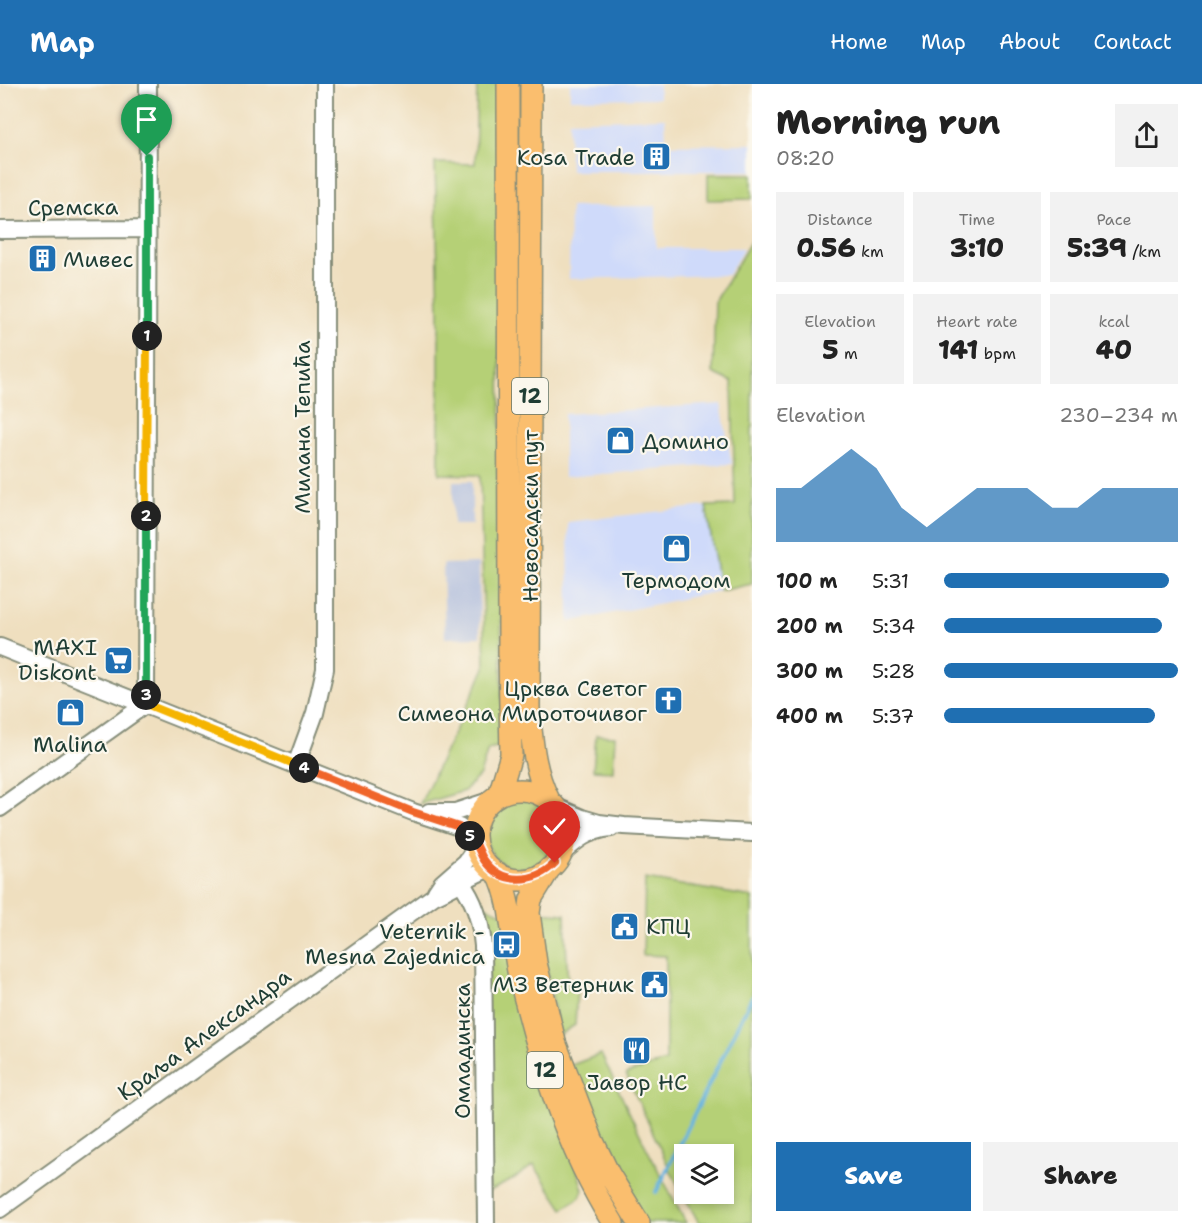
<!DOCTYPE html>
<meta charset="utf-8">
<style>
:root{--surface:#fff;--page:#f2f2f2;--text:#222;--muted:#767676;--accent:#1f6fb2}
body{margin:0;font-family:"Shantell Sans",sans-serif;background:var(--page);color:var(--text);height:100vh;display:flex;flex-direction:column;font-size:22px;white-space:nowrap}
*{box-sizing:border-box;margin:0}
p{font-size:20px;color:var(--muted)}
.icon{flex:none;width:33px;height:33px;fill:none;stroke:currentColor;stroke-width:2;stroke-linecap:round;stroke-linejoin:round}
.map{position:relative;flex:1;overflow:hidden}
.panel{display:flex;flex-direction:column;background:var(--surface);width:450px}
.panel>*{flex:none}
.controls{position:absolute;left:674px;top:1060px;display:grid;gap:12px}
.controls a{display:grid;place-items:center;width:60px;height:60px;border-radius:0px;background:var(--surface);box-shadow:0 3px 9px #0003;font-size:30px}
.pin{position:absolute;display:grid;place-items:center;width:51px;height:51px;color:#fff;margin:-62px -26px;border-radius:50% 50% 50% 0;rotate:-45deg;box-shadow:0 0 6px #0007}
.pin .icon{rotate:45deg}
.km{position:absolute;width:30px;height:30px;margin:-15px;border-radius:50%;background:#222;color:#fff;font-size:16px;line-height:30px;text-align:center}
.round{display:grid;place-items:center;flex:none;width:63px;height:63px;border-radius:0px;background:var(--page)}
.summary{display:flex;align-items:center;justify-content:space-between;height:102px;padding:0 24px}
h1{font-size:33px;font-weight:800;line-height:45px}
.figures{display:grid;grid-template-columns:repeat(3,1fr);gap:9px;height:102px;padding:6px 24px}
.figures div{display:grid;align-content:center;border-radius:0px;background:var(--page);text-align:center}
.figures b{font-size:26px;font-weight:800}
.figures small{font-size:16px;font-weight:400}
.figures p{font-size:16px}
.chart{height:168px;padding:12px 24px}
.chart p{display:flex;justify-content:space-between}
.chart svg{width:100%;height:108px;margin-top:6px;fill:var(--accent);opacity:.7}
.button{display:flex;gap:12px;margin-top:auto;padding:12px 24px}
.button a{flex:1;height:69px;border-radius:0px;background:var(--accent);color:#fff;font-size:24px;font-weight:800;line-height:69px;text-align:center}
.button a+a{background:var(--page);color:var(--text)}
ul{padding:0 24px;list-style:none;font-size:20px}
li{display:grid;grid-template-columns:96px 72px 1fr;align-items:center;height:45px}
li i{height:15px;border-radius:8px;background:var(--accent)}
header{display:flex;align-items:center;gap:36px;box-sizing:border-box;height:84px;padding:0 30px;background:var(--accent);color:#fff}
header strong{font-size:28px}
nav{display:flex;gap:33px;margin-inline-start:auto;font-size:21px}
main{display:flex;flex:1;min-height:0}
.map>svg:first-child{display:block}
.built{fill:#cfdafa}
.industrial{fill:#bac4de}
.green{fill:#b5d076;stroke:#6a8655;stroke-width:1.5;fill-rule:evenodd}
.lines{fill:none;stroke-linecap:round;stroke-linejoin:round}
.stream{stroke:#66b4e0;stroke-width:4}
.minor-casing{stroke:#878e7a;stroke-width:20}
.major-casing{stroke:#878e7a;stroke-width:24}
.minor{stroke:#fff;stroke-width:16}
.major{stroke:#fabe6e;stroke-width:21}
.split-1-casing{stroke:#fff;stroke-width:12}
.split-2-casing{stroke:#fff;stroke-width:12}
.split-3-casing{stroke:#fff;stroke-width:12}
.split-4-casing{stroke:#fff;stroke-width:12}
.split-5-casing{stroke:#fff;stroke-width:12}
.split-6-casing{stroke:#fff;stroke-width:12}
.split-1{stroke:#22a559;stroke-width:8}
.split-2{stroke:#f5b400;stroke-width:8}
.split-3{stroke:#22a559;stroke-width:8}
.split-4{stroke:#f5b400;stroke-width:8}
.split-5{stroke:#f0652b;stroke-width:8}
.split-6{stroke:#f0652b;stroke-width:8}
.labels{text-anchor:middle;stroke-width:4.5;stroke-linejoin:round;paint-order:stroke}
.shield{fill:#fbf7ec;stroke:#61756b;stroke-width:1.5}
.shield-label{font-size:21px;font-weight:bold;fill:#1f3d34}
.poi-label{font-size:22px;fill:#1f3d34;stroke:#fbf7ec;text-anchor:end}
.street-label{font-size:22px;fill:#1f3d34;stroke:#fbf7ec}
</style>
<header>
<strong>Map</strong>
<nav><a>Home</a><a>Map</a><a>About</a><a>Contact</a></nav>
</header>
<main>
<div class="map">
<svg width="752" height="1139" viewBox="0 0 752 1139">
<rect width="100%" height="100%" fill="#fbf7ec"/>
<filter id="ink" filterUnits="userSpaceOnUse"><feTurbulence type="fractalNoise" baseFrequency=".0167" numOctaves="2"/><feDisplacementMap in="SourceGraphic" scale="12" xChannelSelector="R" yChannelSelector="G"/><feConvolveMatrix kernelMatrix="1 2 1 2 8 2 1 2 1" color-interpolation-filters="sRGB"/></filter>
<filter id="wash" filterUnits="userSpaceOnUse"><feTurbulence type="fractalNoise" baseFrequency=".008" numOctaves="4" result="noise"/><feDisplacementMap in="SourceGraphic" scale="24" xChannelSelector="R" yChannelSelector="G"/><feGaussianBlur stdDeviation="1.35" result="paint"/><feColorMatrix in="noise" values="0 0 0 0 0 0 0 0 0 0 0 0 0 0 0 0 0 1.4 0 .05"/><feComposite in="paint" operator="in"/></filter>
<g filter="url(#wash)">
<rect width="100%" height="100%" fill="#efdfbf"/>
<!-- built -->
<path class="built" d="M570 0H659V14L570 15Z
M665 34 666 61 752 60V87H570L569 37Z
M656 122V164H744L728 191 569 195 570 123Z
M721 320 732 380 564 393V330Z
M706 422 720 507 569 538 568 438Z"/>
<!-- industrial -->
<path class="industrial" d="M453 397H472V441H453Z
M479 479 480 553 445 554 443 480Z"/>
<!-- green -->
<path class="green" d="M477 0H499L502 662 488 665 480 691 464 707 420 720 485 584 480 391 439 390V227L435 79 475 80Z
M708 90H752V115L708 116Z
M752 155V500L720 507 706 422 735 421 732 298 713 289 715 218Z
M596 651 615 652 613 687 593 686Z
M486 750a34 34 0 1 1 68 0a34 34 0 1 1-68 0Z
M645 795 752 813V1139H699L670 1086 626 990 666 977V872L643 871ZM684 1071H723V1110H684Z
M479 820 505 830 583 1106 580 1113 563 1125 534 1081 510 1097 489 1107Z
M536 828 565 830 568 905 577 906 575 941 559 951Z
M601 970 647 1065 686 1139H646L620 1097 569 982Z"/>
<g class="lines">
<!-- stream -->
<path class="stream" d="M656 1108 752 913"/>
</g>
</g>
<g filter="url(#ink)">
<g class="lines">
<defs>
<path id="minor" d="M0 146 147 145
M0 563 413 728 459 743 476 757
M146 620 148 0
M296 681 315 629 325 585V0
M554 722 582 734 599 739 624 742 752 749
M0 724 146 620
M429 728H455L492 716
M559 772C577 756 586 747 611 744
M461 799C475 817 481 839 483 862L486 1139
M436 808 442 799 466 778 477 762
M0 1125 434 812C454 804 470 791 491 784"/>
<path id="major" d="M531 0 529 624C532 657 534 687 549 716
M475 751a45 45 0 1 1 90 0a45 45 0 1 1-90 0Z
M499 711 511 671 509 571 508 0
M550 784 531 815 529 829 536 879 555 958 592 1055 609 1090 639 1139
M498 789C513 821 511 854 518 887 539 975 565 1062 613 1139"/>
</defs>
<!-- minor casing -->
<use href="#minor" class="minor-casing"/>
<!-- major casing -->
<use href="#major" class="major-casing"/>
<!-- minor -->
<use href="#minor" class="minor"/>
<!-- major -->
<use href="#major" class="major"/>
</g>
</g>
<g class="lines" filter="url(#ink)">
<defs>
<path id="split-1" d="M147 252V72"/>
<path id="split-2" d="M146 432 147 252"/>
<path id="split-3" d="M146 611V432"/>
<path id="split-4" d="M146 611V620L304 684"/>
<path id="split-5" d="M304 684 413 728 459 743 470 752"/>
<path id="split-6" d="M470 752C478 759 478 767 484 776 502 802 535 799 555 779"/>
</defs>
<!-- split-1 casing -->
<use href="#split-1" class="split-1-casing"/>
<!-- split-2 casing -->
<use href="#split-2" class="split-2-casing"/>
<!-- split-3 casing -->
<use href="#split-3" class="split-3-casing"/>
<!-- split-4 casing -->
<use href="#split-4" class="split-4-casing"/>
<!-- split-5 casing -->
<use href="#split-5" class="split-5-casing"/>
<!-- split-6 casing -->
<use href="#split-6" class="split-6-casing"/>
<!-- split-1 -->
<use href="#split-1" class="split-1"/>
<!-- split-2 -->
<use href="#split-2" class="split-2"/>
<!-- split-3 -->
<use href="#split-3" class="split-3"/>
<!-- split-4 -->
<use href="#split-4" class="split-4"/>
<!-- split-5 -->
<use href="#split-5" class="split-5"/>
<!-- split-6 -->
<use href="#split-6" class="split-6"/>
</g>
<!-- icons -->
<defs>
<symbol id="building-square" viewBox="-11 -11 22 22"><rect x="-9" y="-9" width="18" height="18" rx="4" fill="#1f6fb2" stroke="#fbf7ec"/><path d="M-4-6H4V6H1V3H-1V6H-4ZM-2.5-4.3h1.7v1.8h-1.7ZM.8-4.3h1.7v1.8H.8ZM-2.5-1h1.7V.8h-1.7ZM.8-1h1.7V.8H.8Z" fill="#fff"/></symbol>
<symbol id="shop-square" viewBox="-11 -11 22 22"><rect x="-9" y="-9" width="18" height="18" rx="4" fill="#1f6fb2" stroke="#fbf7ec"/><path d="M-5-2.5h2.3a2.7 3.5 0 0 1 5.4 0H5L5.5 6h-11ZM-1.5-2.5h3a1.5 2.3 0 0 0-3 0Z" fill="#fff"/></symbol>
<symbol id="supermarket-square" viewBox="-11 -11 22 22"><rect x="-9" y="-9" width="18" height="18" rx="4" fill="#1f6fb2" stroke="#fbf7ec"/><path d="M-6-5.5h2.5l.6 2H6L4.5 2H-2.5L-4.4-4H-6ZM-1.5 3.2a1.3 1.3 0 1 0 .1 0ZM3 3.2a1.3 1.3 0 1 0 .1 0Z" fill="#fff"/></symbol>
<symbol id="church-square" viewBox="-11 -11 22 22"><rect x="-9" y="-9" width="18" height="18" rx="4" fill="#1f6fb2" stroke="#fbf7ec"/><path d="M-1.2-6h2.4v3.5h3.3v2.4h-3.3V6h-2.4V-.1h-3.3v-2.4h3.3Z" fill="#fff"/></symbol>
<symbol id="civic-square" viewBox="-11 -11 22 22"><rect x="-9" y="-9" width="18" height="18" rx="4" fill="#1f6fb2" stroke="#fbf7ec"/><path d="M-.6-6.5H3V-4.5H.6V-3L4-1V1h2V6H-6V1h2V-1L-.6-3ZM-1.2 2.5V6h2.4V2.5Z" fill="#fff"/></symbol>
<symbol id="bus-square" viewBox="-11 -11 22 22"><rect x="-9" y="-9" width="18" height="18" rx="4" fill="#1f6fb2" stroke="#fbf7ec"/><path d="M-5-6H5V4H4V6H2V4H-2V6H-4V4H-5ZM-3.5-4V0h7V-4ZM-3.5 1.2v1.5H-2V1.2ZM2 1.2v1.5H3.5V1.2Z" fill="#fff"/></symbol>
<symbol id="restaurant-square" viewBox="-11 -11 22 22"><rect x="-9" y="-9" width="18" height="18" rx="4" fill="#1f6fb2" stroke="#fbf7ec"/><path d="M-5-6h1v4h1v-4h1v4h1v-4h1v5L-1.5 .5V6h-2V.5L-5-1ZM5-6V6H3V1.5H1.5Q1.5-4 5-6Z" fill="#fff"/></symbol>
</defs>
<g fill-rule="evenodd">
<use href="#building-square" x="640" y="56" width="33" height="33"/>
<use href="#building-square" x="26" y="158" width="33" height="33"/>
<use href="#shop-square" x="604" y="340" width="33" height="33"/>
<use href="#shop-square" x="660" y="448" width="33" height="33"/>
<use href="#supermarket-square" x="102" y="560" width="33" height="33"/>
<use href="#church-square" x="652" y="600" width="33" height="33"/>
<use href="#shop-square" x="54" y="612" width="33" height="33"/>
<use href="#civic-square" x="608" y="826" width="33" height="33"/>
<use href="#bus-square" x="490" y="844" width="33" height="33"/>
<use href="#civic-square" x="638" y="884" width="33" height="33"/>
<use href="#restaurant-square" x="620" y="950" width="33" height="33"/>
</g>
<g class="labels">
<!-- shield labels -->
<g class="shield">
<rect x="512" y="294" width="36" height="36" rx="4.5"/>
<rect x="527" y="968" width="36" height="36" rx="4.5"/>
</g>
<g class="shield-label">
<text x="530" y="319">12</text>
<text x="545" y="993">12</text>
</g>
<!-- poi labels -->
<g class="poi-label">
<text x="635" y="81">Kosa Trade</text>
<text x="63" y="183" text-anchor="start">Мивес</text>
<text x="642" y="365" text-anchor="start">Домино</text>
<text x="676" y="504" text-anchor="middle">Термодом</text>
<text x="97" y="571">MAXI<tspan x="97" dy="25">Diskont</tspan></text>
<text x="647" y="612">Црква Светог<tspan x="647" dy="25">Симеона Мироточивог</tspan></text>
<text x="70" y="668" text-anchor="middle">Malina</text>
<text x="646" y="850" text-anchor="start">КПЦ</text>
<text x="485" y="855">Veternik -<tspan x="485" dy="25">Mesna Zajednica</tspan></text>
<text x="634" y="908">МЗ Ветерник</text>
<text x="637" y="1006" text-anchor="middle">Јавор НС</text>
</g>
<!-- street labels -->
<g class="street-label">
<text transform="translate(73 123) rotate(-1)" y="8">Сремска</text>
<text transform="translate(302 343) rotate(-90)" y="8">Милана Тепића</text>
<text transform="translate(530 432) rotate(-90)" y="8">Новосадски пут</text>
<text transform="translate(204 950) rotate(-36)" y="8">Краља Александра</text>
<text transform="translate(462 967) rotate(-90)" y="8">Омладинска</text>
</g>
</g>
</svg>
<div class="controls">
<a><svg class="icon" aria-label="layers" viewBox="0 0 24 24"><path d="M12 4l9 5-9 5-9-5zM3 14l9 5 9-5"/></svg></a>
</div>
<div class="pin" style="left:147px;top:72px;background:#1e9e55"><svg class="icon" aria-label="arrive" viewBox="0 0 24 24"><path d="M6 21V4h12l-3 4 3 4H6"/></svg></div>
<div class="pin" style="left:555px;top:779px;background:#d93025"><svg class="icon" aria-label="check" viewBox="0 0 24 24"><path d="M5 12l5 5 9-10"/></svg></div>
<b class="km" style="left:147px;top:252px">1</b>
<b class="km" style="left:146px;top:432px">2</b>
<b class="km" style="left:146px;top:611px">3</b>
<b class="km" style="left:304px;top:684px">4</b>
<b class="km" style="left:470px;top:752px">5</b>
</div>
<section class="panel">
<div class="summary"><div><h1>Morning run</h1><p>08:20</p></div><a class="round"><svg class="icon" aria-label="share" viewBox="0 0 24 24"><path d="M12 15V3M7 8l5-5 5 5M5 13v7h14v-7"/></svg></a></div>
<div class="figures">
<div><p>Distance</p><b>0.56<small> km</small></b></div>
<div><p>Time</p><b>3:10</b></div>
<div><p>Pace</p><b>5:39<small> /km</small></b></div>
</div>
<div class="figures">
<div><p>Elevation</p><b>5<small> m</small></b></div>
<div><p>Heart rate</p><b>141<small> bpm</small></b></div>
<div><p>kcal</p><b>40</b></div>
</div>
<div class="chart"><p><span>Elevation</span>230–234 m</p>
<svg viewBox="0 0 160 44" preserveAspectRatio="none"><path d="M0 44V22L10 22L20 14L30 6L40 14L50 30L60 38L70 30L80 22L90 22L100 22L110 30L120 30L130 22L140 22L150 22L160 22V44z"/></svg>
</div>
<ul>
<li><b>100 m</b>5:31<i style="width:96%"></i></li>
<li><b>200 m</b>5:34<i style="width:93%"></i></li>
<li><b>300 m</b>5:28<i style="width:100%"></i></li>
<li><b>400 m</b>5:37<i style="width:90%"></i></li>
</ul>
<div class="button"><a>Save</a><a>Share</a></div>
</section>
</main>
